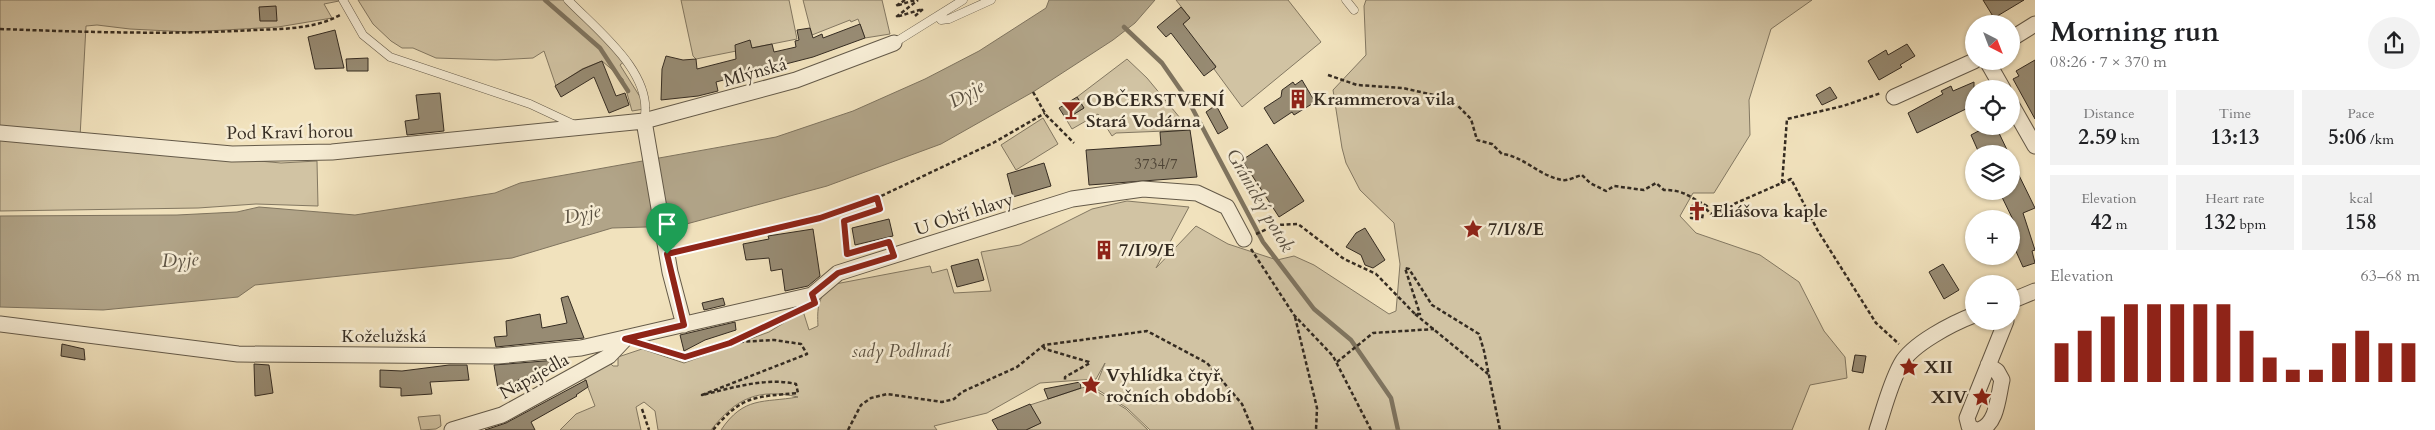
<!DOCTYPE html>
<meta charset="utf-8">
<style>
:root{--surface:#fff;--page:#f2f2f2;--text:#202124;--muted:#757577;--accent:#8f2418}
body{margin:0;font-family:Cardo,serif;background:var(--page);color:var(--text);height:100vh;display:flex;flex-direction:column;font-size:19px;white-space:nowrap}
*{box-sizing:border-box;margin:0}
p{font-size:16px;color:var(--muted)}
.icon{flex:none;width:28px;height:28px;fill:none;stroke:currentColor;stroke-width:2;stroke-linecap:round;stroke-linejoin:round}
.map{position:relative;flex:1;overflow:hidden}
.drawer{display:flex;flex-direction:column;background:var(--surface);width:400px}
.drawer>*{flex:none}
.needle{width:32px;rotate:138deg}
.controls{position:absolute;left:1965px;top:15px;display:grid;gap:10px}
.controls a{display:grid;place-items:center;width:55px;height:55px;border-radius:50%;background:var(--surface);box-shadow:0 1px 4px #0004;font-size:25px}
.pin{position:absolute;display:grid;place-items:center;width:42px;height:42px;color:#fff;margin:-51px -21px;border-radius:50% 50% 50% 0;rotate:-45deg;box-shadow:0 0 5px #0007}
.pin .icon{rotate:45deg}
.round{display:grid;place-items:center;flex:none;width:52px;height:52px;border-radius:26px;background:var(--page)}
.overview{display:flex;align-items:center;justify-content:space-between;height:85px;padding:0 15px}
h1{font-size:28px;font-weight:700;line-height:38px}
.figures{display:grid;grid-template-columns:repeat(3,1fr);gap:8px;height:85px;padding:5px 15px}
.figures div{display:grid;align-content:center;border-radius:0px;background:var(--page);text-align:center}
.figures b{font-size:21px;font-weight:700}
.figures small{font-size:14px;font-weight:400}
.figures p{font-size:14px}
.chart{height:140px;padding:10px 15px}
.chart p{display:flex;justify-content:space-between}
.chart svg{width:100%;height:90px;margin-top:5px;stroke:var(--accent);stroke-width:6}
main{display:flex;flex:1;min-height:0}
.map>svg:first-child{display:block}
.green{fill:#d1c3a3;stroke:#837862}
.water{fill:#b1a488;stroke:#7f745f}
.lines{fill:none;stroke-linecap:round;stroke-linejoin:round}
.stream{stroke:#7f745f;stroke-width:4.5}
.building{fill:#978b73;stroke:#352c22}
.service-casing{stroke:#645a49;stroke-width:9}
.minor-casing{stroke:#645a49;stroke-width:17}
.path{stroke:#352c22;stroke-width:2.5;stroke-dasharray:4 2.5;stroke-linecap:butt}
.service{stroke:#f6ecd4;stroke-width:8}
.minor{stroke:#f6ecd4;stroke-width:15}
.route-casing{stroke:#fff;stroke-width:10}
.route{stroke:#8f2418;stroke-width:6}
.labels{text-anchor:middle;stroke-width:5;stroke-linejoin:round;paint-order:stroke}
.number-label{font-size:15px;fill:#4e4436}
.street-label{font-size:18px;fill:#352c22;stroke:#f6ecd4}
.poi-label{font-size:18px;font-weight:bold;fill:#352c22;stroke:#f6ecd4;text-anchor:start}
.park-label{font-size:18px;font-style:italic;fill:#5c5242;stroke:#f6ecd4}
.water-label{font-size:19px;font-style:italic;fill:#5a5041;stroke:#f6ecd4}
</style>
<main>
<div class="map">
<svg width="2035" height="430" viewBox="0 0 2035 430">
<rect width="100%" height="100%" fill="#f1e2bd"/>
<filter id="stains"><feTurbulence type="fractalNoise" baseFrequency=".004" numOctaves="4"/><feColorMatrix values="0 0 0 0 .2 0 0 0 0 .09 0 0 0 0 .02 0 0 0 .5 -.17"/></filter>
<radialGradient id="worn" r=".72"><stop offset=".6" stop-color="#630" stop-opacity="0"/><stop offset="1" stop-color="#630" stop-opacity=".3"/></radialGradient>
<!-- green -->
<path class="green" d="M0 0H338L339 1 324 4 332 18 278 27 189 32 130 29 97 25 86 26 80 137 0 128Z
M358 0H564L626 60 620 65 642 100 650 108 632 111 623 79 602 61 582 69 556 86 544 51 533 58 496 60 436 58 413 48H402L391 41 373 24Z
M681 0H789L797 39 696 59 693 56Z
M803 0H882L890 34 865 38 858 19 851 22 850 20 812 35Z
M1176 0H1288L1321 42 1242 107 1214 69 1216 66 1181 26 1190 18Z
M1366 0H1812L1771 29 1749 100 1750 135 1714 193H1693L1680 216 1696 233 1760 255 1799 282 1824 331 1845 357 1847 378 1810 385 1792 430H1150L1127 408 1095 388 1105 363 1096 379 1040 383 987 413 934 426 937 430H721C744 396 763 403 798 397 758 388 736 398 711 430H658L655 411 644 402 636 407 641 430H560L576 414 595 406 584 377 609 362 613 366H618V357L642 349 684 363 769 332 803 311 809 330 818 326C817 308 818 299 830 285L930 266 932 273 947 269 954 293 991 291 981 252 1020 245 1092 209 1127 201 1189 207 1156 268 1196 226 1228 244 1277 260 1294 256 1314 265 1389 314 1396 311 1400 264 1394 223 1360 190 1346 163 1342 148 1333 90 1366 55 1364 6Z
M1127 59 1147 78 1190 130 1116 133 1112 136 1098 114 1072 129 1066 119 1084 108 1077 97Z
M1043 118 1058 144 1016 170 1001 145Z
M0 137 281 163 317 161 318 206 256 204 198 208 0 211Z
M1088 386 1126 409 1148 430H1026L1040 423 1030 405Z
M440 415 441 426 436 429 421 430 418 417Z"/>
<!-- water -->
<path class="water" d="M1049 0H1155L1135 23 1113 40 1033 92 941 144 827 186 679 226 612 228 512 258 255 285 238 297 103 310 0 307V216L177 215 237 212 259 207 355 215 495 193 520 183 776 137 853 111 925 79 979 51 1046 8Z"/>
<g class="lines">
<!-- stream -->
<path class="stream" d="M545 0 600 48 628 91
M1124 27 1162 63 1189 102 1263 242 1314 309 1351 340 1391 398 1398 430"/>
</g>
<!-- building -->
<path class="building" d="M1983 0H2024L1994 18Z
M276 6 277 21H260L259 7Z
M1181 7 1190 18 1183 24 1216 67 1204 76 1171 33 1166 37 1157 27Z
M860 24 865 38 813 57 716 82 718 91 698 96 661 100 662 69 666 56 683 60 696 59 697 69 736 59 735 45 750 40 752 48 772 44 774 52 796 47 795 41 799 40 797 30 810 28 813 38 822 34 823 38Z
M335 30 344 68 315 69 308 37Z
M1907 44 1915 56 1900 65 1902 67 1879 80 1868 61 1886 50 1888 55Z
M368 58V71H347L346 59Z
M2035 60V119L2013 79 2019 76 2016 71Z
M602 61 616 96 625 93 629 105 609 113 594 77 561 97 555 86 583 69Z
M1302 80 1315 102 1294 115 1292 112 1274 124 1264 108 1281 97 1282 90 1293 82 1295 85Z
M1974 82V105L1917 133 1908 113 1943 94 1941 91 1951 86 1953 91Z
M1830 87 1837 98 1822 105 1816 95Z
M440 93 444 131 407 135 405 121 419 119 416 95Z
M1077 97 1084 108 1066 119 1059 108Z
M1216 105 1228 128 1218 134 1206 112Z
M1988 126H1992L1995 132 1998 131 2009 154H1993L1990 148 1979 153 1971 135Z
M1190 130 1197 177 1089 185 1086 150 1161 145 1160 132Z
M1267 144 1304 201 1279 217 1242 160Z
M2011 159 2035 208 2023 213 2035 250 2032 251 2035 263 2023 267 2011 240V235L2019 232 1999 191H2011Z
M1044 163 1051 186 1013 197 1007 174Z
M889 219 893 236 855 245 852 228Z
M1365 228 1385 260 1373 268 1365 265 1361 255 1346 247 1356 233Z
M813 229 820 276 808 286 785 291 782 269 771 271 769 258 746 260 743 244 769 239 768 236Z
M978 259 984 280 957 287 951 266Z
M1943 264 1959 290 1944 299 1929 272Z
M568 296 584 338 496 347 494 337 507 336 506 321 540 314 542 328 567 323 561 298Z
M723 298 725 305 704 310 702 303Z
M735 322 736 330 705 340 684 351 680 335Z
M62 344 84 349 85 360 61 356Z
M1855 355 1866 356 1863 373 1852 371Z
M557 360V367L535 368 536 375 518 380 519 387 498 389 494 365Z
M254 364 269 365 273 393 255 396Z
M449 365H467L469 380 430 382 432 394 401 396V388L380 387V370L402 371Z
M586 380 588 387 576 395 577 396 531 422 535 430H485L506 423Z
M1080 382 1081 388 1048 399 1044 389Z
M1030 404 1041 423 1026 430H998L992 420Z"/>
<g class="lines">
<defs>
<path id="service" d="M343 0 363 35 390 57 530 104 575 125
M568 0C598 31 655 74 644 121
M1346 0 1354 10
M938 16 941 20 949 19 991 0
M894 43 963 0
M629 340 685 357 730 343"/>
<path id="minor" d="M2011 39 2035 24
M1987 61 2003 89
M1894 97 1974 61
M2011 104 2035 146
M644 121 670 272 684 325
M0 133 232 154 332 152 644 121 796 80 894 43
M2011 301 2035 291
M0 324 238 354 498 356 581 348 812 295 838 273 1072 199 1143 189 1197 193 1227 207 1244 239
M452 430 502 415 609 356 625 339
M1877 430C1884 409 1890 384 1901 364 1912 344 1953 323 1974 315
M1975 430 1969 426 1967 418 2006 321
M1979 430C1997 425 1998 397 2002 380L1997 371 1988 365"/>
</defs>
<!-- service casing -->
<use href="#service" class="service-casing"/>
<!-- minor casing -->
<use href="#minor" class="minor-casing"/>
<!-- path -->
<path class="path" d="M905 0 896 6 915 0
M915 16 923 9 896 17 918 0
M0 29C85 32 170 35 255 30 283 29 315 29 340 15
M1328 75 1357 85 1403 88 1451 99 1471 119 1477 140 1492 144 1502 154C1524 156 1540 177 1563 180 1568 181 1577 176 1582 175L1590 183 1606 191 1614 186 1644 190 1656 183 1664 190C1685 190 1689 197 1707 206L1706 209 1711 214 1791 179 1818 231 1876 323 1899 344
M1033 92 1046 115 1074 143
M1782 183 1787 119 1843 106 1881 93
M1692 206 1704 207 1702 219 1691 218Z
M1256 234 1276 225 1298 224 1344 259 1376 274 1415 314H1420L1405 268 1409 269 1432 305 1479 334 1484 351 1500 430
M1251 249 1294 315 1333 356 1371 430
M681 251 820 218 877 198 993 143 1045 113
M848 253 844 221 880 209 877 198
M1415 314 1488 374
M1295 317 1317 408 1316 430
M738 339 785 317
M1043 346 1045 349 1089 362 1090 363 1065 377V382
M1337 362 1373 333 1434 329
M642 409 649 430
M713 430C742 395 755 397 798 393L796 384C766 377 732 388 702 395L807 354 801 344 774 340 739 342
M848 430 861 405 871 398 887 394 942 402 954 399 962 392 1017 367 1044 345 1147 331 1207 363 1242 404 1253 430"/>
<!-- service -->
<use href="#service" class="service"/>
<!-- minor -->
<use href="#minor" class="minor"/>
</g>
<g class="lines">
<defs>
<path id="route" d="M877 198 880 209 844 221 847 254 889 242 894 256 838 273 812 294 815 303 730 343 685 357 625 339 684 325 667 254 820 218Z"/>
</defs>
<!-- route casing -->
<use href="#route" class="route-casing"/>
<!-- route -->
<use href="#route" class="route"/>
</g>
<!-- icons -->
<defs>
<symbol id="building-bare" viewBox="-9 -9 18 18"><path d="M-4-6H4V6H1V3H-1V6H-4ZM-2.5-4.3h1.7v1.8h-1.7ZM.8-4.3h1.7v1.8H.8ZM-2.5-1h1.7V.8h-1.7ZM.8-1h1.7V.8H.8Z" fill="#8f2418" stroke="#f6ecd4" stroke-width="2.5" paint-order="stroke"/></symbol>
<symbol id="bar-bare" viewBox="-9 -9 18 18"><path d="M-6-5H6L.8 .8V4.5H3.5V6h-7V4.5H-.8V.8Z" fill="#8f2418" stroke="#f6ecd4" stroke-width="2.5" paint-order="stroke"/></symbol>
<symbol id="church-bare" viewBox="-9 -9 18 18"><path d="M-1.2-6h2.4v3.5h3.3v2.4h-3.3V6h-2.4V-.1h-3.3v-2.4h3.3Z" fill="#8f2418" stroke="#f6ecd4" stroke-width="2.5" paint-order="stroke"/></symbol>
<symbol id="sight-bare" viewBox="-9 -9 18 18"><path d="M0-6L1.8-2.2L6-1.7L2.9 1.2L3.7 5.4L0 3.3L-3.7 5.4L-2.9 1.2L-6-1.7L-1.8-2.2Z" fill="#8f2418" stroke="#f6ecd4" stroke-width="2.5" paint-order="stroke"/></symbol>
</defs>
<g fill-rule="evenodd">
<use href="#building-bare" x="1284" y="85" width="28" height="28"/>
<use href="#bar-bare" x="1057" y="96" width="28" height="28"/>
<use href="#church-bare" x="1683" y="197" width="28" height="28"/>
<use href="#sight-bare" x="1459" y="215" width="28" height="28"/>
<use href="#building-bare" x="1090" y="236" width="28" height="28"/>
<use href="#sight-bare" x="1895" y="353" width="28" height="28"/>
<use href="#sight-bare" x="1077" y="371" width="28" height="28"/>
<use href="#sight-bare" x="1968" y="383" width="28" height="28"/>
</g>
<g class="labels">
<!-- number labels -->
<g class="number-label">
<text x="1156" y="169">3734/7</text>
</g>
<!-- street labels -->
<g class="street-label">
<text transform="translate(755 72) rotate(-16)" y="6">Mlýnská</text>
<text transform="translate(290 132) rotate(-1)" y="6">Pod Kraví horou</text>
<text transform="translate(964 214) rotate(-18)" y="6">U Obří hlavy</text>
<text x="384" y="342">Koželužská</text>
<text transform="translate(534 376) rotate(-29)" y="6">Napajedla</text>
</g>
<!-- poi labels -->
<g class="poi-label">
<text x="1313" y="105">Krammerova vila</text>
<text x="1086" y="106">OBČERSTVENÍ<tspan x="1086" dy="21">Stará Vodárna</tspan></text>
<text x="1712" y="217">Eliášova kaple</text>
<text x="1488" y="235">7/I/8/E</text>
<text x="1119" y="256">7/I/9/E</text>
<text x="1924" y="373">XII</text>
<text x="1106" y="381">Vyhlídka čtyř<tspan x="1106" dy="21">ročních období</tspan></text>
<text x="1967" y="403" text-anchor="end">XIV</text>
</g>
<!-- park labels -->
<g class="park-label">
<text x="901" y="357">sady Podhradí</text>
</g>
<!-- water labels -->
<g class="water-label">
<text transform="translate(966 93) rotate(-30)" y="7">Dyje</text>
<text transform="translate(1261 200) rotate(60)" y="7">Gránický potok</text>
<text transform="translate(582 213) rotate(-11)" y="7">Dyje</text>
<text transform="translate(180 259) rotate(-3)" y="7">Dyje</text>
</g>
</g>
<rect width="100%" height="100%" filter="url(#stains)"/>
<rect width="100%" height="100%" fill="url(#worn)"/>
</svg>
<div class="controls">
<a><svg class="needle" viewBox="-14 -14 28 28"><path d="M0-13l5 13h-10z" fill="#e53935"/><path d="M0 13l5-13h-10z" fill="#757577"/></svg></a>
<a><svg class="icon" aria-label="locate" viewBox="0 0 24 24"><circle cx="12" cy="12" r="6"/><path d="M12 2v4M12 18v4M2 12h4M18 12h4"/></svg></a>
<a><svg class="icon" aria-label="layers" viewBox="0 0 24 24"><path d="M12 4l9 5-9 5-9-5zM3 14l9 5 9-5"/></svg></a>
<a>+</a>
<a>−</a>
</div>
<div class="pin" style="left:667px;top:254px;background:#1e9e55"><svg class="icon" aria-label="arrive" viewBox="0 0 24 24"><path d="M6 21V4h12l-3 4 3 4H6"/></svg></div>
</div>
<section class="drawer">
<div class="overview"><div><h1>Morning run</h1><p>08:26 · 7 × 370 m</p></div><a class="round"><svg class="icon" aria-label="share" viewBox="0 0 24 24"><path d="M12 15V3M7 8l5-5 5 5M5 13v7h14v-7"/></svg></a></div>
<div class="figures">
<div><p>Distance</p><b>2.59<small> km</small></b></div>
<div><p>Time</p><b>13:13</b></div>
<div><p>Pace</p><b>5:06<small> /km</small></b></div>
</div>
<div class="figures">
<div><p>Elevation</p><b>42<small> m</small></b></div>
<div><p>Heart rate</p><b>132<small> bpm</small></b></div>
<div><p>kcal</p><b>158</b></div>
</div>
<div class="chart"><p><span>Elevation</span>63–68 m</p>
<svg viewBox="0 0 160 44" preserveAspectRatio="none"><path d="M5 44V25M15 44V19M25 44V12M35 44V6M45 44V6M55 44V6M65 44V6M75 44V6M85 44V19M95 44V32M105 44V38M115 44V38M125 44V25M135 44V19M145 44V25M155 44V25"/></svg>
</div>
</section>
</main>
